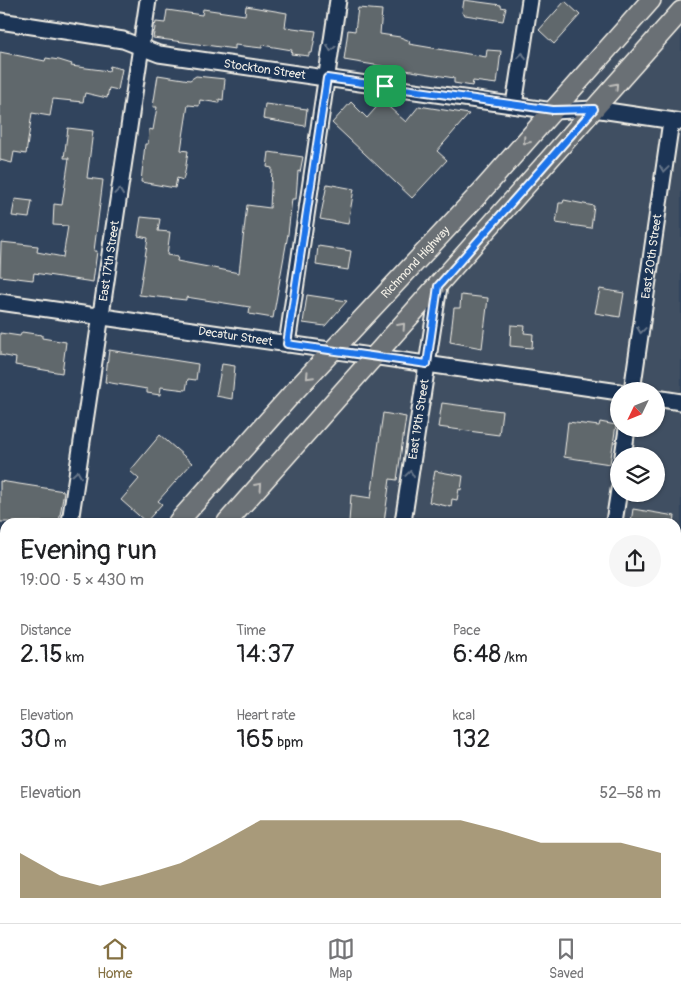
<!DOCTYPE html>
<meta charset="utf-8">
<style>
:root{--surface:#fff;--page:#f6f6f6;--text:#202124;--muted:#757577;--line:#e0e0e0;--accent:#847042}
body{margin:0;font-family:Pangolin,sans-serif;background:var(--page);color:var(--text);height:100vh;display:flex;flex-direction:column;font-size:19px;white-space:nowrap}
*{box-sizing:border-box;margin:0}
p{font-size:16px;color:var(--muted)}
.icon{flex:none;width:28px;height:28px;fill:none;stroke:currentColor;stroke-width:2;stroke-linecap:round;stroke-linejoin:round}
.map{position:relative;flex:1;overflow:hidden}
.details{position:absolute;left:0px;top:518px;width:681px;height:406px;display:flex;flex-direction:column;background:var(--surface);border-radius:15px 15px 0 0;box-shadow:0 1px 4px #0004}
.details>*{flex:none}
.needle{width:32px;rotate:227deg}
.tools{position:absolute;left:610px;top:382px;display:grid;gap:10px}
.tools a{display:grid;place-items:center;width:55px;height:55px;border-radius:50%;background:var(--surface);box-shadow:0 1px 4px #0004;font-size:25px}
.pin{position:absolute;display:grid;place-items:center;width:42px;height:42px;color:#fff;margin:-21px;border-radius:10px;box-shadow:0 2px 8px #0006}
.round{display:grid;place-items:center;flex:none;width:52px;height:52px;border-radius:26px;background:var(--page)}
.headline{display:flex;align-items:center;justify-content:space-between;height:85px;padding:0 20px}
h1{font-size:28px;font-weight:600;line-height:38px}
.stats{display:grid;grid-template-columns:repeat(3,1fr);gap:8px;height:85px;padding:5px 20px}
.stats div{display:grid;align-content:center}
.stats b{font-size:25px;font-weight:600}
.stats small{font-size:14px;font-weight:400}
.stats p{font-size:14px}
.chart{height:140px;padding:10px 20px}
.chart p{display:flex;justify-content:space-between}
.chart svg{width:100%;height:90px;margin-top:5px;fill:var(--accent);opacity:.7}
.tab-bar{display:flex;justify-content:space-around;align-items:center;height:70px;border-top:1px solid var(--line);background:var(--surface);font-size:14px;color:var(--muted)}
.tab-bar a{display:grid;justify-items:center;gap:2px}
.tab-bar .on{color:var(--accent)}
.map>svg:first-child{display:block}
.built{fill:#3f4f62;fill-rule:evenodd}
.building{fill:#61686c;stroke:#f4f1e8}
.lines{fill:none;stroke-linecap:round;stroke-linejoin:round}
.minor-casing{stroke:#f4f1e8;stroke-width:19}
.major-casing{stroke:#f4f1e8;stroke-width:22}
.minor{stroke:#1d3557;stroke-width:15}
.major{stroke:#6b6f75;stroke-width:19}
.oneway{stroke:#68778a}
.oneway2{stroke:#bdbdba}
.route-casing{stroke:#fff;stroke-width:10}
.route{stroke:#1a73e8;stroke-width:6}
.labels{text-anchor:middle;stroke-width:5;stroke-linejoin:round;paint-order:stroke}
.street-label{font-size:12px;fill:#f4f1e8;stroke:#1d3557}
</style>
<div class="map">
<svg width="681" height="923" viewBox="0 0 681 923">
<rect width="100%" height="100%" fill="#31445d"/>
<filter id="ink" filterUnits="userSpaceOnUse"><feTurbulence type="fractalNoise" baseFrequency=".02" numOctaves="2"/><feDisplacementMap in="SourceGraphic" scale="10" xChannelSelector="R" yChannelSelector="G"/><feConvolveMatrix kernelMatrix="1 2 1 2 8 2 1 2 1" color-interpolation-filters="sRGB"/></filter>
<g filter="url(#ink)">
<!-- built -->
<path class="built" d="M657 0H681V923H138L128 919H676V522H185ZM619 391H656V429H619ZM619 456H656V494H619Z"/>
<!-- building -->
<path class="building" d="M464 0 501 5V7L506 8 503 21 465 15 462 13Z
M565 1 580 15 554 44 539 30Z
M246 6 287 13 285 27 316 31 312 53H309V56L291 54 292 50 262 45V48L235 45V49L153 38 156 22 165 23 167 10 202 15 203 9 245 15Z
M358 8 382 10 380 34 400 37 410 41 409 44 486 57 487 50 501 51 497 84 473 81 472 86 454 83V78L344 60 348 30 355 31Z
M0 52 45 61 46 58 59 60 72 64 71 66 109 71 110 66 122 69 118 90 109 88 107 98 85 93 83 102 53 99 50 116 32 113 26 154 14 152 12 163 0 160Z
M158 75 190 80 196 76 225 79 223 100 219 99V103L200 100 199 106 188 105 181 150 188 151 185 172 183 180 177 178 175 188 141 182 145 144H148L149 129 153 130 157 107H153Z
M382 101 406 122 419 106 469 114 437 151 447 160 412 198 332 123 351 102 367 118Z
M265 104 307 109 305 126 263 119Z
M68 128 93 131 87 178 103 180 94 251H97L93 282 34 273 33 280 0 276 1 242 38 246 37 252 63 257 68 226 53 225 54 204 62 205 69 158H64Z
M269 152 303 157 300 172 298 171 296 199H292L288 234 273 318 249 314 250 307 186 297V300L139 295 148 238 138 236 141 217 160 219 158 231 170 232 167 255 178 257 177 261 239 273 247 205 270 208 272 168 267 167Z
M327 184 354 189 348 224 320 219Z
M15 199 32 201 29 218 12 216Z
M564 200 594 206 591 228 556 223 559 203H563Z
M318 246 351 251 348 270 316 265Z
M600 289 624 293 620 317 595 313Z
M307 295 347 301 325 326 303 323Z
M461 295 488 298 482 348 450 342 454 308H460Z
M511 325 525 326 524 333 533 334 532 348 510 346Z
M22 332 42 335V338L66 342 62 373 15 365 16 358 0 355V333L20 336Z
M109 350 198 364 196 380 188 379 186 390 161 387 160 395 147 393V389L105 382Z
M222 364 235 366 232 399 216 396Z
M442 403 502 411 499 435 438 427Z
M383 413 406 417 397 480 390 479 384 522H349L351 495 371 498Z
M568 422 599 426 600 422 616 425 610 464 564 457Z
M160 435 192 463 158 501 162 504 146 522 121 500 139 479 130 471Z
M435 471 463 476 461 490 459 489 457 500 452 499 451 507 429 502Z
M0 481 64 491 59 522H0Z
M633 509 675 516 674 522H631Z"/>
<g class="lines">
<defs>
<g id="minor">
<path id="s1" d="M0 21 123 40 159 54 553 111 594 109 681 122"/>
<path d="M514 105 530 0"/>
<path id="s2" d="M0 302 619 392"/>
<path d="M287 344 338 0"/>
<path id="s3" d="M632 391 671 121"/>
<path d="M656 398 681 402"/>
<path d="M623 456 627 429"/>
<path id="s4" d="M70 522 148 0"/>
<path id="s5" d="M403 522 439 286"/>
<path d="M614 522 619 490"/>
<path d="M0 872 5 873"/>
<path d="M120 919 131 923"/>
<path d="M346 923 347 919"/>
<path d="M557 923V919"/>
</g>
<g id="major">
<path id="s6" d="M178 522 291 395 480 193 651 0"/>
<path d="M227 522 681 11"/>
<path d="M0 583 5 584"/>
<path d="M676 681 681 682"/>
<path d="M0 856 5 843"/>
<path d="M15 923 17 919"/>
</g>
</defs>
<!-- minor casing -->
<use href="#minor" class="minor-casing"/>
<!-- major casing -->
<use href="#major" class="major-casing"/>
<!-- minor -->
<use href="#minor" class="minor"/>
<!-- major -->
<use href="#major" class="major"/>
</g>
<!-- one-way arrows -->
<defs><path id="oneway-chevron" d="M-2-3.5L2.5 0L-2 3.5" fill="none" stroke-width="1.6" stroke-linecap="round" stroke-linejoin="round" transform="scale(1.25)"/></defs>
<g class="oneway">
<use href="#oneway-chevron" transform="translate(331 48) rotate(99)"/>
<use href="#oneway-chevron" transform="translate(522 56) rotate(-81)"/>
<use href="#oneway-chevron" transform="translate(664 169) rotate(98)"/>
<use href="#oneway-chevron" transform="translate(119 192) rotate(-82)"/>
<use href="#oneway-chevron" transform="translate(641 330) rotate(98)"/>
<use href="#oneway-chevron" transform="translate(77 474) rotate(-81)"/>
<use href="#oneway-chevron" transform="translate(410 474) rotate(-82)"/>
</g>
<g class="oneway2">
<use href="#oneway-chevron" transform="translate(615 86) rotate(-48)"/>
<use href="#oneway-chevron" transform="translate(526 141) rotate(131)"/>
<use href="#oneway-chevron" transform="translate(402 326) rotate(-48)"/>
<use href="#oneway-chevron" transform="translate(309 376) rotate(133)"/>
<use href="#oneway-chevron" transform="translate(259 486) rotate(-48)"/>
</g>
</g>
<g class="lines" filter="url(#ink)">
<defs>
<path id="route" d="M327 78 553 110 594 109 438 286 427 364 287 344Z"/>
</defs>
<!-- route casing -->
<use href="#route" class="route-casing"/>
<!-- route -->
<use href="#route" class="route"/>
</g>
<g class="labels">
<!-- street labels -->
<g class="street-label">
<text dy="4" stroke="none"><textPath href="#s1" startOffset="270">Stockton Street</textPath></text>
<text dy="4" stroke="none"><textPath href="#s3" startOffset="136">East 20th Street</textPath></text>
<text dy="4" stroke="none"><textPath href="#s4" startOffset="264">East 17th Street</textPath></text>
<text dy="4" stroke="none"><textPath href="#s6" startOffset="352">Richmond Highway</textPath></text>
<text dy="4" stroke="none"><textPath href="#s2" startOffset="238">Decatur Street</textPath></text>
<text dy="4" stroke="none"><textPath href="#s5" startOffset="104">East 19th Street</textPath></text>
</g>
</g>
</svg>
<div class="tools">
<a><svg class="needle" viewBox="-14 -14 28 28"><path d="M0-13l5 13h-10z" fill="#e53935"/><path d="M0 13l5-13h-10z" fill="#757577"/></svg></a>
<a><svg class="icon" aria-label="layers" viewBox="0 0 24 24"><path d="M12 4l9 5-9 5-9-5zM3 14l9 5 9-5"/></svg></a>
</div>
<div class="pin" style="left:385px;top:86px;background:#1e9e55"><svg class="icon" aria-label="arrive" viewBox="0 0 24 24"><path d="M6 21V4h12l-3 4 3 4H6"/></svg></div>
<section class="details">
<div class="headline"><div><h1>Evening run</h1><p>19:00 · 5 × 430 m</p></div><a class="round"><svg class="icon" aria-label="share" viewBox="0 0 24 24"><path d="M12 15V3M7 8l5-5 5 5M5 13v7h14v-7"/></svg></a></div>
<div class="stats">
<div><p>Distance</p><b>2.15<small> km</small></b></div>
<div><p>Time</p><b>14:37</b></div>
<div><p>Pace</p><b>6:48<small> /km</small></b></div>
</div>
<div class="stats">
<div><p>Elevation</p><b>30<small> m</small></b></div>
<div><p>Heart rate</p><b>165<small> bpm</small></b></div>
<div><p>kcal</p><b>132</b></div>
</div>
<div class="chart"><p><span>Elevation</span>52–58 m</p>
<svg viewBox="0 0 160 44" preserveAspectRatio="none"><path d="M0 44V22L10 33L20 38L30 33L40 27L50 17L60 6L70 6L80 6L90 6L100 6L110 6L120 11L130 17L140 17L150 17L160 22V44z"/></svg>
</div>
</section>
</div>
<nav class="tab-bar">
<a class="on"><svg class="icon" aria-label="home" viewBox="0 0 24 24"><path d="M3 11l9-7 9 7M6 9v11h12V9"/></svg>Home</a>
<a><svg class="icon" aria-label="map" viewBox="0 0 24 24"><path d="M3 6l6-2 6 2 6-2v14l-6 2-6-2-6 2zM9 4v14M15 6v14"/></svg>Map</a>
<a><svg class="icon" aria-label="saved" viewBox="0 0 24 24"><path d="M7 4h10v16l-5-4-5 4z"/></svg>Saved</a>
</nav>
